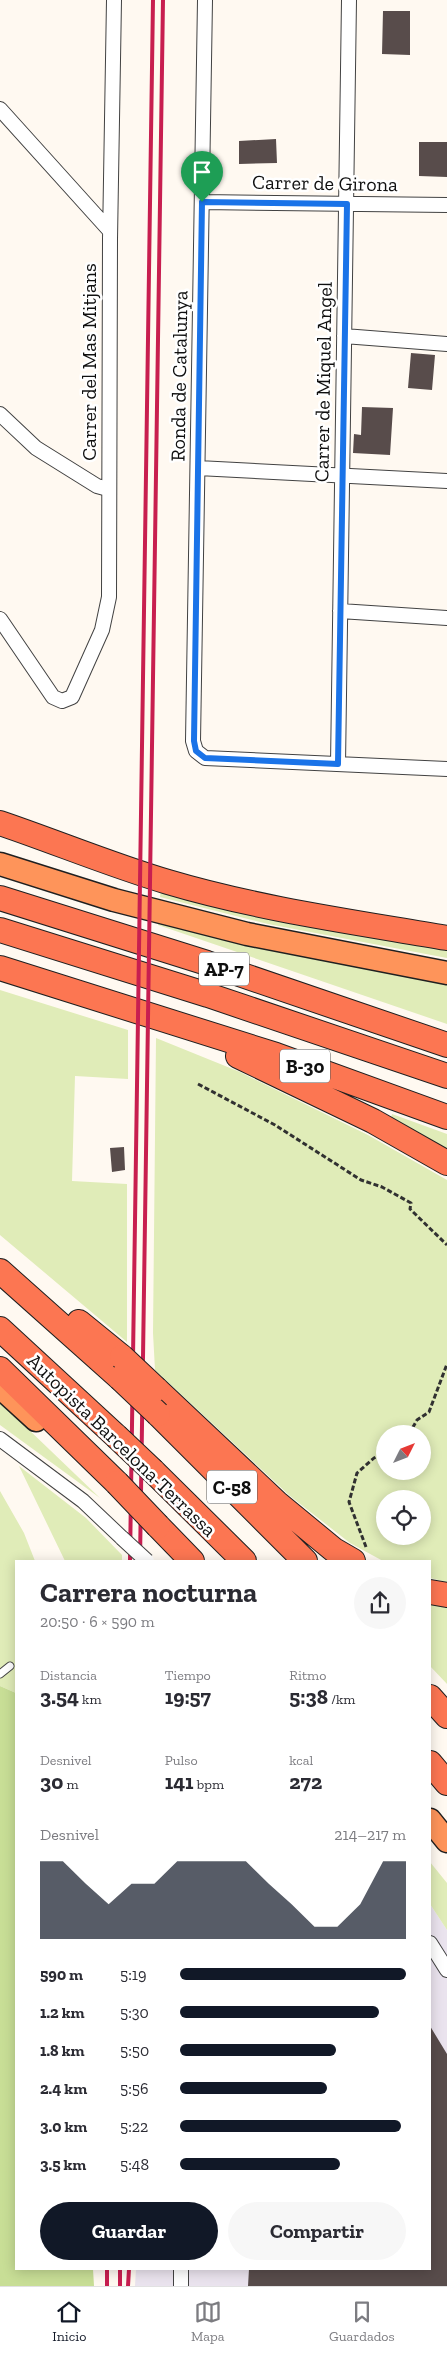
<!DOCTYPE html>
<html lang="es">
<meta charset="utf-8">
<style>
:root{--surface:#fff;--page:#f7f7f7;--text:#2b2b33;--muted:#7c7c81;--line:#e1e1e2;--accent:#111827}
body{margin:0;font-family:"Zilla Slab",serif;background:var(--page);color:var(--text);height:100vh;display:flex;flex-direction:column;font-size:19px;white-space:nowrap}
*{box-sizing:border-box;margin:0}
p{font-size:16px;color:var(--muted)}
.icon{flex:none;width:28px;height:28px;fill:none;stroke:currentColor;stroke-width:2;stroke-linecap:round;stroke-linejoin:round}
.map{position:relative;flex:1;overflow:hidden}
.details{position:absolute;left:15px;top:1560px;width:416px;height:710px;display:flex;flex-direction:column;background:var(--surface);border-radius:0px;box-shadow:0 2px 12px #0003}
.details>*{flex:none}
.needle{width:32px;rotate:48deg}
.controls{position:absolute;left:376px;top:1425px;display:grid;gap:10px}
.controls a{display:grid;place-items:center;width:55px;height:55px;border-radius:50%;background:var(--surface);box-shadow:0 2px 12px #0003;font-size:25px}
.pin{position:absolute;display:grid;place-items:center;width:42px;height:42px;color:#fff;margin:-51px -21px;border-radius:50% 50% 50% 0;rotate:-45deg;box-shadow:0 0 5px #0007}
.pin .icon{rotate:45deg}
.round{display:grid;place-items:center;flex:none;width:52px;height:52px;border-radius:26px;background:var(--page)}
.overview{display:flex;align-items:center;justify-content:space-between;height:85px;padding:0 25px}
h1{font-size:28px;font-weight:700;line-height:38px}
.stats{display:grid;grid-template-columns:repeat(3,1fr);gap:8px;height:85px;padding:5px 25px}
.stats div{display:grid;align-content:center}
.stats b{font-size:21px;font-weight:700}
.stats small{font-size:14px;font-weight:400}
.stats p{font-size:14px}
.chart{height:140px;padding:10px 25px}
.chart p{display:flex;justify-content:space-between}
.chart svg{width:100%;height:90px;margin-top:5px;fill:var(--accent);opacity:.7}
.cta{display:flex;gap:10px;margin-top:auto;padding:10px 25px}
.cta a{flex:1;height:58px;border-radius:30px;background:var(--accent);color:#fff;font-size:20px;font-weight:700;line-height:58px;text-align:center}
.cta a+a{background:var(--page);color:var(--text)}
ul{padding:0 25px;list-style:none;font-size:16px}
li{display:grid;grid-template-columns:80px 60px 1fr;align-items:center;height:38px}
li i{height:12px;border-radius:6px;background:var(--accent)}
.tab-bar{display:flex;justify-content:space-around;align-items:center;height:70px;border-top:1px solid var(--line);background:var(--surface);font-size:14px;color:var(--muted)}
.tab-bar a{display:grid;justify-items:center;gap:2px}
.tab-bar .active{color:var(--accent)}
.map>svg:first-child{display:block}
.industrial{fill:#eae3ee}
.green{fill:#e0ecb8;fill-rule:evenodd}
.forest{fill:#c8de96}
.building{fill:#584c4b}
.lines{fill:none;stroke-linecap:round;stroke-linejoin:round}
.service-casing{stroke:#424242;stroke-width:9}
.minor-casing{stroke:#424242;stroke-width:16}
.trunk-casing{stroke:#202020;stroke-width:25}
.motorway-casing{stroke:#202020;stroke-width:26}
.path{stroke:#313131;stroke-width:3;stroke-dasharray:5 2.5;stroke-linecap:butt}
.service{stroke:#fff;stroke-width:7}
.minor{stroke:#fff;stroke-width:14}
.trunk{stroke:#fe945a;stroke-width:22}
.motorway{stroke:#fc7652;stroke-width:24}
.rail{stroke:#c81e50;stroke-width:4}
.minor-bridge-casing{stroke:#424242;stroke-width:16;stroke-linecap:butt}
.motorway-bridge-casing{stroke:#202020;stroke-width:26;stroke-linecap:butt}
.minor-bridge{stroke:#fff;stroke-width:14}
.motorway-bridge{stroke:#fc7652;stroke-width:24}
.route-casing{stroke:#fff;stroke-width:10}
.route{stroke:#1a73e8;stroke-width:6}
.labels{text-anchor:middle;stroke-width:5;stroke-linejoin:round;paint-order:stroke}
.shield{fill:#fff;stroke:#575757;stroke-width:1}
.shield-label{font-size:19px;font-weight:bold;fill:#0f0f0f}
.street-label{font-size:20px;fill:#0f0f0f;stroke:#fff}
</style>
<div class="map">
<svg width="447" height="2286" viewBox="0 0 447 2286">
<rect width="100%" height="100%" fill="#fff9f1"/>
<!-- industrial -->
<path class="industrial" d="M430 1904 447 1930V2286H135L136 2269H430Z"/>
<!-- green -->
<path class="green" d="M161 890 447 949V958L268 924 160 897Z
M158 918 447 980V1024L158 925Z
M0 990 128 1030V1079L75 1076 72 1181 127 1184V1342L0 1235Z
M156 1038 240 1072 368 1135 447 1180V1582L430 1578V1561H383L350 1543 290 1496 155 1370 153 1333ZM385 1434H422V1471H385ZM385 1499H422V1536H385Z
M392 1114 447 1134V1151L391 1118Z
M0 1402 100 1498 0 1425Z
M19 1466 86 1518 122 1555V1561H65Z
M0 1491 24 1533 35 1561H16V1693L0 1686Z
M430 1603 447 1608V1684L430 1666Z
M430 1862 447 1883V1930L430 1904Z"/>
<!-- forest -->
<path class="forest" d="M0 1686 16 1693V2269H93L94 2286H0Z"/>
<!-- building -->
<path class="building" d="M383 11H410V55L382 54Z
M276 139 277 163 239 164V141Z
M419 142H447V177L419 176Z
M411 353 435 355 432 390 408 388Z
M362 407 393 408 390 455 353 453 354 434 361 435Z
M124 1147 125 1170 112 1172 110 1148Z
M430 2026 447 2054V2286H248L249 2269H430Z"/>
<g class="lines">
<defs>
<path id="service" d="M0 1674 10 1666"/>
<path id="minor" d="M205 0 193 741 196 751 205 758 447 769
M0 109 110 231
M202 202 447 205
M344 336 447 344
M0 414 36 448 97 486 108 489
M198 468 447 481
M340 611 447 618
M0 619 53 697 62 701 72 697 102 630 109 597 110 239 114 0
M338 764 349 0
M0 1439 83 1501 122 1538
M430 1943 447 1970
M181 2286V2269"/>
<path id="trunk" d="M0 864 114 900 247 934 447 973
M0 1387 36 1420
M430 1820 447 1841"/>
<path id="motorway" d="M0 823C56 842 111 865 168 882 259 909 354 922 447 938
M0 898 207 963 447 1045
M0 930 208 995 447 1076
M0 968 276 1055 447 1117
M238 1056 373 1121 447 1163
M0 1271 120 1378
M79 1322 122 1357
M0 1329 116 1436
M0 1369 117 1483
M156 1389 277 1503 334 1550 353 1561
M158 1414 305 1561
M153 1471 244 1561
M158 1526 192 1561
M430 1592 447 1595
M430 1697 447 1716
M430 1763 447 1783"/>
</defs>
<!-- service casing -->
<use href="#service" class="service-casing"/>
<!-- minor casing -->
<use href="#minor" class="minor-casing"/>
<!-- trunk casing -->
<use href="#trunk" class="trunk-casing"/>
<!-- motorway casing -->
<use href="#motorway" class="motorway-casing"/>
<!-- path -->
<path class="path" d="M198 1084 275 1125 361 1180 382 1187 411 1203 410 1209 447 1245
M409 1434 417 1420 429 1412 447 1364
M366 1547 349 1502 357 1473 374 1458 385 1452"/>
<!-- service -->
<use href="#service" class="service"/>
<!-- minor -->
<use href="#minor" class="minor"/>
<!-- trunk -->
<use href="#trunk" class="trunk"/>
<!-- motorway -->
<use href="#motorway" class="motorway"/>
<!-- rail -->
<path class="rail" d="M130 1561 153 0
M140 1561 163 0
M107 2269V2286
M120 2286V2269
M128 2286 129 2269"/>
<defs>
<path id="minor-bridge" d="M122 1538 147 1561"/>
<path id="motorway-bridge" d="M122 1357 156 1389
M120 1378 158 1414
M116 1436 153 1471
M117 1483 158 1526"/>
</defs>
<!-- minor-bridge casing -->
<use href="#minor-bridge" class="minor-bridge-casing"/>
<!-- motorway-bridge casing -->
<use href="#motorway-bridge" class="motorway-bridge-casing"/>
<!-- minor-bridge -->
<use href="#minor-bridge" class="minor-bridge"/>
<!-- motorway-bridge -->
<use href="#motorway-bridge" class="motorway-bridge"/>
</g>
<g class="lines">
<defs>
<path id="route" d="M202 202 347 204 338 764 205 758 196 751 194 741Z"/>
</defs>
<!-- route casing -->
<use href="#route" class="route-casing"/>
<!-- route -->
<use href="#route" class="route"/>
</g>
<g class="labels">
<!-- shield labels -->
<g class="shield">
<rect x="199" y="952.5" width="50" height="33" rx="4"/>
<rect x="280" y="1049.5" width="50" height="33" rx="4"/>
<rect x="207" y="1470.5" width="50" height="33" rx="4"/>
</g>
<g class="shield-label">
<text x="224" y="976">AP-7</text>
<text x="305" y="1073">B-30</text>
<text x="232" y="1494">C-58</text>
</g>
<!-- street labels -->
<g class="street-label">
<text transform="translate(325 183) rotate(1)" y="7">Carrer de Girona</text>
<text transform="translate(89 362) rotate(-90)" y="7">Carrer del Mas Mitjans</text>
<text transform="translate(179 376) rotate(-89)" y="7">Ronda de Catalunya</text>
<text transform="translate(323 382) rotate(-89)" y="7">Carrer de Miquel Angel</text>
<text transform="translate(122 1445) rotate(44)" y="7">Autopista Barcelona-Terrassa</text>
</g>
</g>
</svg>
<div class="controls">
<a><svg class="needle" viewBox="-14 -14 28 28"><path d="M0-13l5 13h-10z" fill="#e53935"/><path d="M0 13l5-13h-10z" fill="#7c7c81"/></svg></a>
<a><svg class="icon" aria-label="locate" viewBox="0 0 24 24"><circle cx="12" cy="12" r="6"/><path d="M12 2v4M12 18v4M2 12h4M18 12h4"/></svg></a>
</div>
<div class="pin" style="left:202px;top:202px;background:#1e9e55"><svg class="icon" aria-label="arrive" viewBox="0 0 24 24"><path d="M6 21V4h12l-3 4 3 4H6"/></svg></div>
<section class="details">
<div class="overview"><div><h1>Carrera nocturna</h1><p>20:50 · 6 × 590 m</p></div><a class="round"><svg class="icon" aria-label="share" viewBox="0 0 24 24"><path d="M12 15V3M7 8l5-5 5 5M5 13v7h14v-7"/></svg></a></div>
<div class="stats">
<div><p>Distancia</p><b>3.54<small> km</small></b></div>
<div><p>Tiempo</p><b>19:57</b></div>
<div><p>Ritmo</p><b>5:38<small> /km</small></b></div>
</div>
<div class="stats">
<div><p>Desnivel</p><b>30<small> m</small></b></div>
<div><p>Pulso</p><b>141<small> bpm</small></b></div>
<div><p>kcal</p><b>272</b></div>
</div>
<div class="chart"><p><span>Desnivel</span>214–217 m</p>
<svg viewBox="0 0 160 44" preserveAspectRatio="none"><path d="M0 44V6L10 6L20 17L30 27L40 17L50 17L60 6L70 6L80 6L90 6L100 17L110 27L120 38L130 38L140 27L150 6L160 6V44z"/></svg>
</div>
<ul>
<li><b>590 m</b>5:19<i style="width:100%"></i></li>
<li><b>1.2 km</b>5:30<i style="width:88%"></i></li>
<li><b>1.8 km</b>5:50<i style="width:69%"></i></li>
<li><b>2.4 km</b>5:56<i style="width:65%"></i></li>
<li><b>3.0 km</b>5:22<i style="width:98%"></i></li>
<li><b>3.5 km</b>5:48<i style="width:71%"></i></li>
</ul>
<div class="cta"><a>Guardar</a><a>Compartir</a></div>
</section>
</div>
<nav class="tab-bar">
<a class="active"><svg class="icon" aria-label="home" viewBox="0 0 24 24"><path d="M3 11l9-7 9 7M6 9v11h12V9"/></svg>Inicio</a>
<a><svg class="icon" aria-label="map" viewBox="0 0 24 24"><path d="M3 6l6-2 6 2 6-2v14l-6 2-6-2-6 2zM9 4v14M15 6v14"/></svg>Mapa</a>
<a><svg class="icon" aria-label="saved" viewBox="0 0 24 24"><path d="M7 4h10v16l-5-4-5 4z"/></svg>Guardados</a>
</nav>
